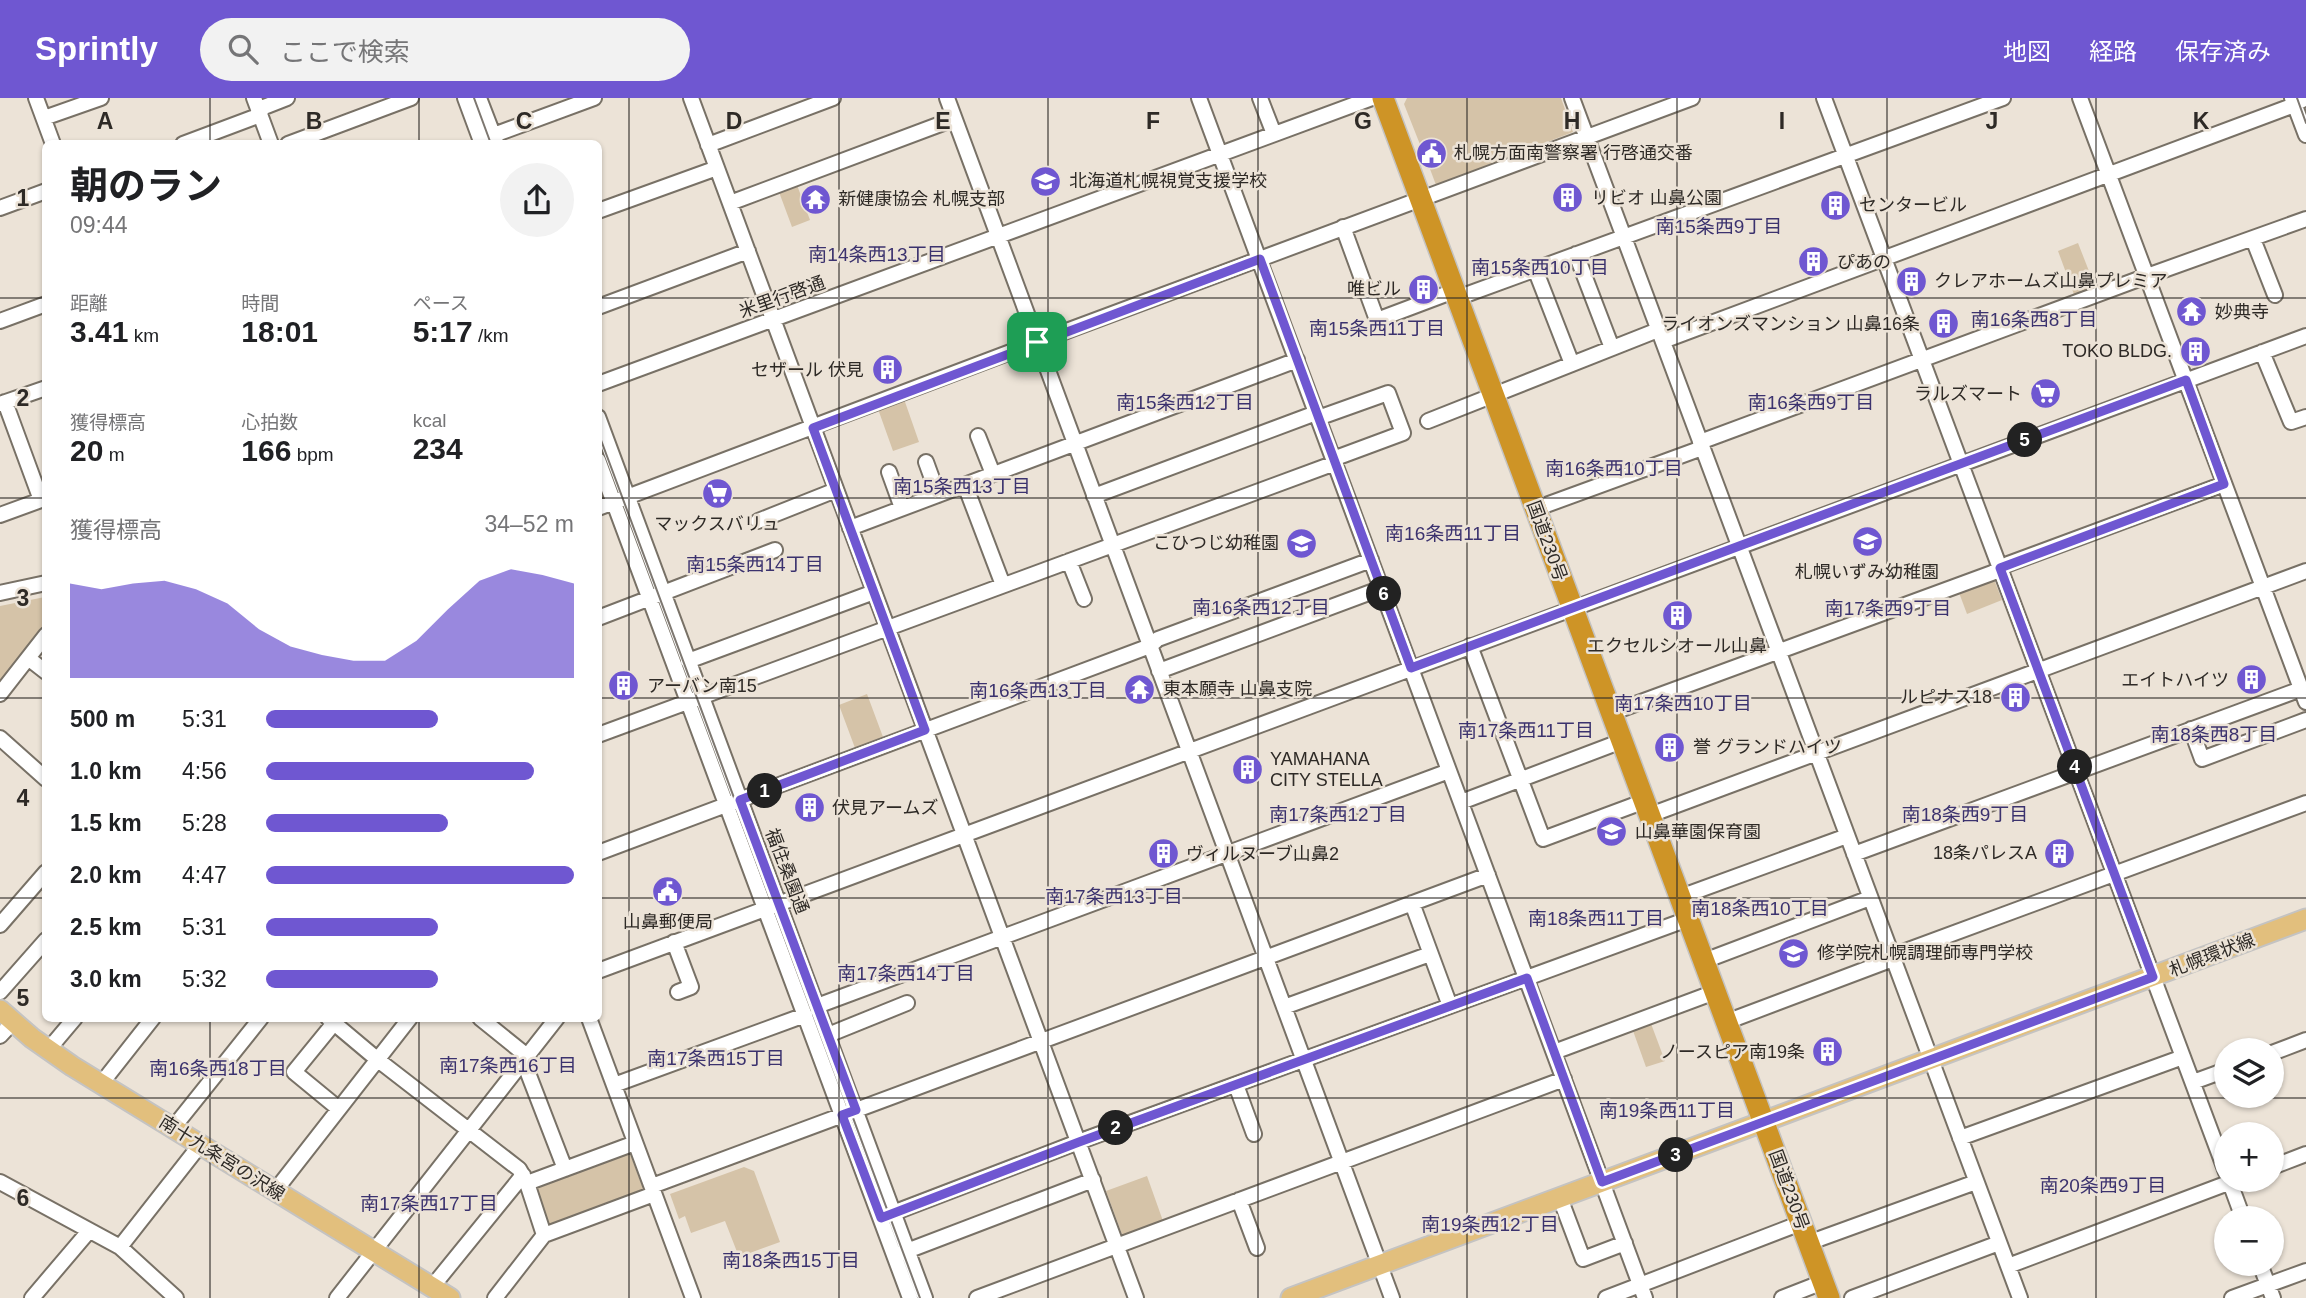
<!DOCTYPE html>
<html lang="ja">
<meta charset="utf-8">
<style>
:root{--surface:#fff;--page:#f2f2f2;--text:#202124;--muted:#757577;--accent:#6f57d1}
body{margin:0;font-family:Helvetica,"Noto Sans JP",sans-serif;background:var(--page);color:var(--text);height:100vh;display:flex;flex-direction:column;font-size:26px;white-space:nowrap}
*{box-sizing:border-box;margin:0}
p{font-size:23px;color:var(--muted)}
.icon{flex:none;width:38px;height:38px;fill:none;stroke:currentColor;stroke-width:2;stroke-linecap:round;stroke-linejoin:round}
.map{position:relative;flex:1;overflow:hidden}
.drawer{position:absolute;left:42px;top:42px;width:560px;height:882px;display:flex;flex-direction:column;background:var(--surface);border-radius:10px;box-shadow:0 2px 5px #0004}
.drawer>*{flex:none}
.buttons{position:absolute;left:2214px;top:940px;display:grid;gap:14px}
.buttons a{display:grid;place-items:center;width:70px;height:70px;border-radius:50%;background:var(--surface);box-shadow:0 2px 5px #0004;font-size:35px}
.pin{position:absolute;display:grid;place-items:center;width:60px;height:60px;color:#fff;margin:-30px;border-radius:14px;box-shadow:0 4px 10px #0006}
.km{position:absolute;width:35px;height:35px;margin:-18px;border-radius:50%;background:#222;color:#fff;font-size:19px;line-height:35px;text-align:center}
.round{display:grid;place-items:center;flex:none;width:74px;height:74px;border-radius:37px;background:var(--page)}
.headline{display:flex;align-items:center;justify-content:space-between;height:119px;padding:0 28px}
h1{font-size:38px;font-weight:700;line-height:52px}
.stats{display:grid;grid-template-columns:repeat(3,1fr);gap:10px;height:119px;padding:7px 28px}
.stats div{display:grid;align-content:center}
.stats b{font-size:30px;font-weight:700}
.stats small{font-size:19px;font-weight:400}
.stats p{font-size:19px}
.chart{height:196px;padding:14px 28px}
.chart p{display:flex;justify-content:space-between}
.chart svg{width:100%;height:126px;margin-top:7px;fill:var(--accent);opacity:.7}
ul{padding:0 28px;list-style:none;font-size:23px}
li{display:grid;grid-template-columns:112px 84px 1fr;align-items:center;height:52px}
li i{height:18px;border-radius:9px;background:var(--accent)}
header{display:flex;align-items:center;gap:42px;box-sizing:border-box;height:98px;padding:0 35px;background:var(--accent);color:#fff}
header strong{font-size:33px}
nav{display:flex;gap:38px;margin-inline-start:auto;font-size:24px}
.search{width:490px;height:63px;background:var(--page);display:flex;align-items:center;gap:18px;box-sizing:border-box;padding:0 24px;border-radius:38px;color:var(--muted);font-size:26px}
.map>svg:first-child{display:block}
.green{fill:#d5c3a8}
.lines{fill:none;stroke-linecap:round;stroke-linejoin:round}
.minor-casing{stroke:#787166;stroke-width:18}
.major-casing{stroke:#c4c3c2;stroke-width:23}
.highway-casing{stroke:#c4c3c2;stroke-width:24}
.minor{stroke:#fff;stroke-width:14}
.major{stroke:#e2bf7d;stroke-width:19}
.highway{stroke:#ce9426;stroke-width:21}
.tram{stroke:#7d7770;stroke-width:2}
.route-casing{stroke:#fff;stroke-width:14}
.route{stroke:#6f57d1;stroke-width:9}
.grid{fill:none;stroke:#2e2a26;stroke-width:2;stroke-opacity:0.55}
.labels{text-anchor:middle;stroke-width:5;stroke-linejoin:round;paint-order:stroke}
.poi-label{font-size:18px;fill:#2e2a26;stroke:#ece3d7;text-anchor:start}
.street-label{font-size:18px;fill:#2e2a26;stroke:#ece3d7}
.neighbourhood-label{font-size:19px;fill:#3b326e;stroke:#ece3d7}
.grid-label{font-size:23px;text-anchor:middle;font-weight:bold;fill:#2e2a26;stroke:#ece3d7;stroke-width:5;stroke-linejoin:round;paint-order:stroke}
</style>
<header>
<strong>Sprintly</strong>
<div class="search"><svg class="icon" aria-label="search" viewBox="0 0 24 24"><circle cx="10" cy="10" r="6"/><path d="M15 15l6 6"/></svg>ここで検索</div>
<nav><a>地図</a><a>経路</a><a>保存済み</a></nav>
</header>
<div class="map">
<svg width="2306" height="1200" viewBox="0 0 2306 1200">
<rect width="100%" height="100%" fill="#ece3d7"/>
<!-- green -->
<path class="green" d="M1407 0H1561L1573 34 1436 87 1427 63 1440 58 1435 44 1421 49 1404 6Z
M797 87 810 122 792 129 779 94Z
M2078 145 2096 191 2075 199 2058 153Z
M904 301 919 344 893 353 878 311Z
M1993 479 2002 502 1967 516 1958 492Z
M45 499V527L0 584V508Z
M867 596 883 639 855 650 839 607Z
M1650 923 1665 963 1646 969 1632 930Z
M629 1053 643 1090 642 1094 551 1128 547 1126 534 1092 536 1088Z
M744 1069 754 1073 780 1144 739 1159 725 1123 691 1135 685 1118 679 1121 670 1096Z
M1147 1078 1163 1123 1123 1139 1106 1093Z"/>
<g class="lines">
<defs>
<path id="minor" d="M36 0 53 46
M254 0 271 46
M465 0 482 46
M479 0 496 44
M691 0 1136 1200
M947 0 1392 1200
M1199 0 1645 1200
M1260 0 1274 36
M1572 0 2020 1200
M1824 0 2226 1074
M2080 0 2306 604
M2292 0 2306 37
M44 20 101 0
M480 42 594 0
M183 46 255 19 264 9 287 0
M288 46 411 0
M708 47 833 0
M730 105 954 21
M0 110 46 93
M598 113 717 70
M1343 129 1377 222 1454 193
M2253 141 2275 197
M1576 156 1612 250
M1535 171 1572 266
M1457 200 2003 0
M598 209 748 153
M0 223 46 206
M1663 243 2289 9 2306 0
M2262 254 2291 324 2306 319
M598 286 1372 0
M0 306 46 290
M598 319 925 1200
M1318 320 1388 295 1403 335 1333 361
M1428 323 1658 232
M978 338 993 376
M1700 344 2147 178 2306 121
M598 362 910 1200
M926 364 938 397
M889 374 902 410
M965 387 1003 487
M1094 398 1316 315
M598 410 1045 241 1692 0
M1535 411 1702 350
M0 417 41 402 5 304
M758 423 836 392
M850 430 1297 262
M1069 463 1084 501
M0 495 46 485
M598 520 775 452
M1470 548 1543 741 1645 703
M28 560 46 574
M688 563 874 494
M1159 573 1382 490
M0 596 46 537
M1611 615 1992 475 2008 466 2224 386
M2191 631 2202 661 2306 622
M598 637 1335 365
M0 640 46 681
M1461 704 1622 643
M1650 717 2306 473
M598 755 1150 548 1158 541 1371 462
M1854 756 2301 591
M1680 799 1847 738
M1412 805 1450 908
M0 827 46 774
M674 844 691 889 678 894
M1892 858 2306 705
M1704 863 1870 800
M598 873 2306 238
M0 894 46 842
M817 908 1449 673
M1284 909 1430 856
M328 920 378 962 519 1071 527 1085 544 1137
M480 920 527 958
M589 920 693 1200
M1726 924 1893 861
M334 925 294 974 339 1011
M828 937 907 905
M0 938 13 924
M48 952 75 920
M1554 954 1715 894
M2272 955 2306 942
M523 962 565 1071
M2193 984 2226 972
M101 986 153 920
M614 987 805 917
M1236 987 1254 1036
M173 1030 261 920
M1960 1040 2183 959
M2272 1069 2306 1056
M2229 1082 2243 1120
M0 1084 120 1149 176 1200
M527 1085 635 1045
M652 1088 1488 777
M275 1093 410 920
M1560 1100 1583 1161 1625 1145
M1239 1102 1257 1150
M885 1118 1078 1044 1688 821
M1808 1145 1976 1084
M120 1149 200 1047
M899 1156 1093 1082
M2260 1166 2273 1200
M2008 1168 2236 1082
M432 1189 523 1077
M32 1200 89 1133
M337 1200 557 920
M495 1200 544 1137 654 1096
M977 1200 1564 981
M1606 1200 1801 1125
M1782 1200 1823 1184
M1852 1200 1999 1145
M2232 1200 2306 1173"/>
<path id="major" d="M0 912 32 940 72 968 450 1200
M1291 1200 2306 821"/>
<path id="highway" d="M1383 0 1829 1200"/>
</defs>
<!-- minor casing -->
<use href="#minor" class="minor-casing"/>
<!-- major casing -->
<use href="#major" class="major-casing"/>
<!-- highway casing -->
<use href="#highway" class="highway-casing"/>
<!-- minor -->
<use href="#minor" class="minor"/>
<!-- major -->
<use href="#major" class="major"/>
<!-- highway -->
<use href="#highway" class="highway"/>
<!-- tram -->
<path class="tram" d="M474 0 491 46
M2297 0 2306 25
M598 334 920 1200"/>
</g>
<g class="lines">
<defs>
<path id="route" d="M1260 161 1411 570 2186 282 2224 386 2000 470 2153 879 1602 1084 1527 880 1079 1044 881 1120 842 1017 856 1012 740 702 925 632 813 330Z"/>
</defs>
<!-- route casing -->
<use href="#route" class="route-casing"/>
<!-- route -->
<use href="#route" class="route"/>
</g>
<!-- grid -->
<path class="grid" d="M210 0V46M419 0V46M629 0V1200M839 0V1200M1048 0V1200M1258 0V1200M1467 0V1200M1677 0V1200M1887 0V1200M2096 0V1200M0 200H46M598 200H2306M0 400H46M598 400H2306M0 600H46M598 600H2306M0 800H46M598 800H2306M210 920V1200M419 920V1200M0 1000H2306"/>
<!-- icons -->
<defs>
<symbol id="civic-disc" viewBox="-11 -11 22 22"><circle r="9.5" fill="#6f57d1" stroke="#ece3d7"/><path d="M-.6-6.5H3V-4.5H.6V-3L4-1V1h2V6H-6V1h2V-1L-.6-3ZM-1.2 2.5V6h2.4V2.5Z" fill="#fff"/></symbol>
<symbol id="school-disc" viewBox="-11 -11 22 22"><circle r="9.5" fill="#6f57d1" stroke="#ece3d7"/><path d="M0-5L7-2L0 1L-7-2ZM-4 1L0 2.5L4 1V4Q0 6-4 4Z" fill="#fff"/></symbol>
<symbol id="building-disc" viewBox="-11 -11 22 22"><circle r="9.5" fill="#6f57d1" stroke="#ece3d7"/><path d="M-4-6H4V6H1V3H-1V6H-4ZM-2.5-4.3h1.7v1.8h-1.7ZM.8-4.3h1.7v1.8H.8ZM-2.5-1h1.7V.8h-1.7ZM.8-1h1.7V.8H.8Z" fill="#fff"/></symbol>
<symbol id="temple-disc" viewBox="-11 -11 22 22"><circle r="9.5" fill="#6f57d1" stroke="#ece3d7"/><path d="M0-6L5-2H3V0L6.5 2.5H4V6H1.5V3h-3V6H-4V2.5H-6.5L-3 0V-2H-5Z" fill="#fff"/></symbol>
<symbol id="supermarket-disc" viewBox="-11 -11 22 22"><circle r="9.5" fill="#6f57d1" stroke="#ece3d7"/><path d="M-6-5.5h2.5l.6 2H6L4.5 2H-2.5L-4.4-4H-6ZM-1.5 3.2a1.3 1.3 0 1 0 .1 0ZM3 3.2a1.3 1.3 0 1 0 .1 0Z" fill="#fff"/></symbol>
<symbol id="university-disc" viewBox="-11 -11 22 22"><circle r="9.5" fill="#6f57d1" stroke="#ece3d7"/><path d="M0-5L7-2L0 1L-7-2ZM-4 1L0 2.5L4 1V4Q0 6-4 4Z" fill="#fff"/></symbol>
</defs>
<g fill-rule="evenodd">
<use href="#civic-disc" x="1414" y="38" width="35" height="35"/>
<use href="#school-disc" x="1028" y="66" width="35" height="35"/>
<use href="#building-disc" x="1550" y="82" width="35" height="35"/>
<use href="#temple-disc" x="798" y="84" width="35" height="35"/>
<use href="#building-disc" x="1818" y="90" width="35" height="35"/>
<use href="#building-disc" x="1796" y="146" width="35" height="35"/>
<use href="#building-disc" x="1894" y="166" width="35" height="35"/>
<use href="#building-disc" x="1406" y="174" width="35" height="35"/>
<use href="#temple-disc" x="2174" y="196" width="35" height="35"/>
<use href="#building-disc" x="1926" y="208" width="35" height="35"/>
<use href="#building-disc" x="2178" y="236" width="35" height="35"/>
<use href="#building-disc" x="870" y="254" width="35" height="35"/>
<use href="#supermarket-disc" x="2028" y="278" width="35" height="35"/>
<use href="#supermarket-disc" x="700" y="378" width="35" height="35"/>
<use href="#school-disc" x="1850" y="426" width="35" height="35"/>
<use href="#school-disc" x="1284" y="428" width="35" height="35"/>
<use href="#building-disc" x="1660" y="500" width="35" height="35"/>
<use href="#building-disc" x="2234" y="564" width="35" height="35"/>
<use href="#building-disc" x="606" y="570" width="35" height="35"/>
<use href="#temple-disc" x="1122" y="574" width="35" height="35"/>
<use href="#building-disc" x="1998" y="582" width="35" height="35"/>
<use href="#building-disc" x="1652" y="632" width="35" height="35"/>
<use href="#building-disc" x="1230" y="654" width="35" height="35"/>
<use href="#building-disc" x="792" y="692" width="35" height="35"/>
<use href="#school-disc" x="1594" y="716" width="35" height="35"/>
<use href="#building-disc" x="2042" y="738" width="35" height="35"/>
<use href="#building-disc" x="1146" y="738" width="35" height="35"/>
<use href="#civic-disc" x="650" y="776" width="35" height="35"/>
<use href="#university-disc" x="1776" y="838" width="35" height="35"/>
<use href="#building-disc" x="1810" y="936" width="35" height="35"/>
</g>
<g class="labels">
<!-- poi labels -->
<g class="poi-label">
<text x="1454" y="61">札幌方面南警察署 行啓通交番</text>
<text x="1069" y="89">北海道札幌視覚支援学校</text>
<text x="1591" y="106">リビオ 山鼻公園</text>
<text x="838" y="107">新健康協会 札幌支部</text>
<text x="1859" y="113">センタービル</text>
<text x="1837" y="170">ぴあの</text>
<text x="1934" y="189">クレアホームズ山鼻プレミア</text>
<text x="1401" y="197" text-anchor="end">唯ビル</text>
<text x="2215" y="220">妙典寺</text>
<text x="1920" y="232" text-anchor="end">ライオンズマンション 山鼻16条</text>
<text x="2172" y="259" text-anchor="end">TOKO BLDG.</text>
<text x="864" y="278" text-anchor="end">セザール 伏見</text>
<text x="2022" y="302" text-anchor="end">ラルズマート</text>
<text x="717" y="432" text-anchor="middle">マックスバリュ</text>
<text x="1279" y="451" text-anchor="end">こひつじ幼稚園</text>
<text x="1867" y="480" text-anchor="middle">札幌いずみ幼稚園</text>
<text x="1677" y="554" text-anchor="middle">エクセルシオール山鼻</text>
<text x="2229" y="588" text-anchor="end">エイトハイツ</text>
<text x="647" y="594">アーバン南15</text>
<text x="1163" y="597">東本願寺 山鼻支院</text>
<text x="1992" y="605" text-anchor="end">ルピナス18</text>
<text x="1693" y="655">誉 グランドハイツ</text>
<text x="1270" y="667">YAMAHANA<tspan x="1270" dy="21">CITY STELLA</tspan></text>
<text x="832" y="716">伏見アームズ</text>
<text x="1635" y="740">山鼻華園保育園</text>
<text x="2037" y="761" text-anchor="end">18条パレスA</text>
<text x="1186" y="762">ヴィルヌーブ山鼻2</text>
<text x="668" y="830" text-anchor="middle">山鼻郵便局</text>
<text x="1817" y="861">修学院札幌調理師専門学校</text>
<text x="1805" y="960" text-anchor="end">ノースピア南19条</text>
</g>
<!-- street labels -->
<g class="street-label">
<text transform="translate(782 199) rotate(-20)" y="6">米里行啓通</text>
<text transform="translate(1547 443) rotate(70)" y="6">国道230号</text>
<text transform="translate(787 773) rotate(69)" y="6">福住桑園通</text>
<text transform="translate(2212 857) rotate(-21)" y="6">札幌環状線</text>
<text transform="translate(222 1060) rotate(32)" y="6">南十九条宮の沢線</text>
<text transform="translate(1789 1092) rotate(70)" y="6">国道230号</text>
</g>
<!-- neighbourhood labels -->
<g class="neighbourhood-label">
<text x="1719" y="135">南15条西9丁目</text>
<text x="877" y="163">南14条西13丁目</text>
<text x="1540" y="176">南15条西10丁目</text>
<text x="2034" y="228">南16条西8丁目</text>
<text x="1377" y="237">南15条西11丁目</text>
<text x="1185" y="311">南15条西12丁目</text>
<text x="1811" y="311">南16条西9丁目</text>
<text x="1614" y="377">南16条西10丁目</text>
<text x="962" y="395">南15条西13丁目</text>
<text x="1453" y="442">南16条西11丁目</text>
<text x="755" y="473">南15条西14丁目</text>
<text x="1261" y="516">南16条西12丁目</text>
<text x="1888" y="517">南17条西9丁目</text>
<text x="1038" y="599">南16条西13丁目</text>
<text x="1683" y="612">南17条西10丁目</text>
<text x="1526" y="639">南17条西11丁目</text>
<text x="2214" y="643">南18条西8丁目</text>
<text x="1338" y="723">南17条西12丁目</text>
<text x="1965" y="723">南18条西9丁目</text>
<text x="1114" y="805">南17条西13丁目</text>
<text x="1760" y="817">南18条西10丁目</text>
<text x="1596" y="827">南18条西11丁目</text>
<text x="906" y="882">南17条西14丁目</text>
<text x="716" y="967">南17条西15丁目</text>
<text x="508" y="974">南17条西16丁目</text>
<text x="218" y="977">南16条西18丁目</text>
<text x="1667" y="1019">南19条西11丁目</text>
<text x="2103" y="1094">南20条西9丁目</text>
<text x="429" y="1112">南17条西17丁目</text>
<text x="1490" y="1133">南19条西12丁目</text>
<text x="791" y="1169">南18条西15丁目</text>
</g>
</g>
<g class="grid-label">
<text x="105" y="31">A</text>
<text x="314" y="31">B</text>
<text x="524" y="31">C</text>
<text x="734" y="31">D</text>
<text x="943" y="31">E</text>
<text x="1153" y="31">F</text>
<text x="1363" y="31">G</text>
<text x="1572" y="31">H</text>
<text x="1782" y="31">I</text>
<text x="1992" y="31">J</text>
<text x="2201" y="31">K</text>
<text x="23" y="108">1</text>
<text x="23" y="308">2</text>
<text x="23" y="508">3</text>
<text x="23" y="708">4</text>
<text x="23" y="908">5</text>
<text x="23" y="1108">6</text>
</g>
</svg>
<div class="buttons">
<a><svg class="icon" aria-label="layers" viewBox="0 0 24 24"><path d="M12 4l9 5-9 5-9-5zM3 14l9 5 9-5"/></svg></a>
<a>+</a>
<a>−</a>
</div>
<div class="pin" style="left:1037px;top:244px;background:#1e9e55"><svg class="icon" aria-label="arrive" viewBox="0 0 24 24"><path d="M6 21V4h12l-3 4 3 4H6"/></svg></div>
<b class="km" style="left:765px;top:693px">1</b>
<b class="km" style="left:1116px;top:1030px">2</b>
<b class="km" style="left:1676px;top:1057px">3</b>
<b class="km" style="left:2075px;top:669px">4</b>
<b class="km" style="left:2025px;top:342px">5</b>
<b class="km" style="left:1384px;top:496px">6</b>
<section class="drawer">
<div class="headline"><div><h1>朝のラン</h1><p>09:44</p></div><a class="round"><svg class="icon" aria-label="share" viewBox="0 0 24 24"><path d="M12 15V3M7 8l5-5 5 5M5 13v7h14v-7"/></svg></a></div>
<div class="stats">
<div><p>距離</p><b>3.41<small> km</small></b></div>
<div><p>時間</p><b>18:01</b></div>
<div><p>ペース</p><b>5:17<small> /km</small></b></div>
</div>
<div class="stats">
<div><p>獲得標高</p><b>20<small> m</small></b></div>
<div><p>心拍数</p><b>166<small> bpm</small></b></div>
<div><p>kcal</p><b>234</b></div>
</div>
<div class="chart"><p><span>獲得標高</span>34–52 m</p>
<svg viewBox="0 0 160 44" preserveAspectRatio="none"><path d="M0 44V11L10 13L20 11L30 10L40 13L50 18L60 27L70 33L80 36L90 38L100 38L110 31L120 20L130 10L140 6L150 8L160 11V44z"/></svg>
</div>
<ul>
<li><b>500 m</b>5:31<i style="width:56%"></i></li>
<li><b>1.0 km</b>4:56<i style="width:87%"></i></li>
<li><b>1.5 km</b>5:28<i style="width:59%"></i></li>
<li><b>2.0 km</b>4:47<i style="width:100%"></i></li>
<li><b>2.5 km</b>5:31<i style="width:56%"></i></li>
<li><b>3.0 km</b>5:32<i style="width:56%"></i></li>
</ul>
</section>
</div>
